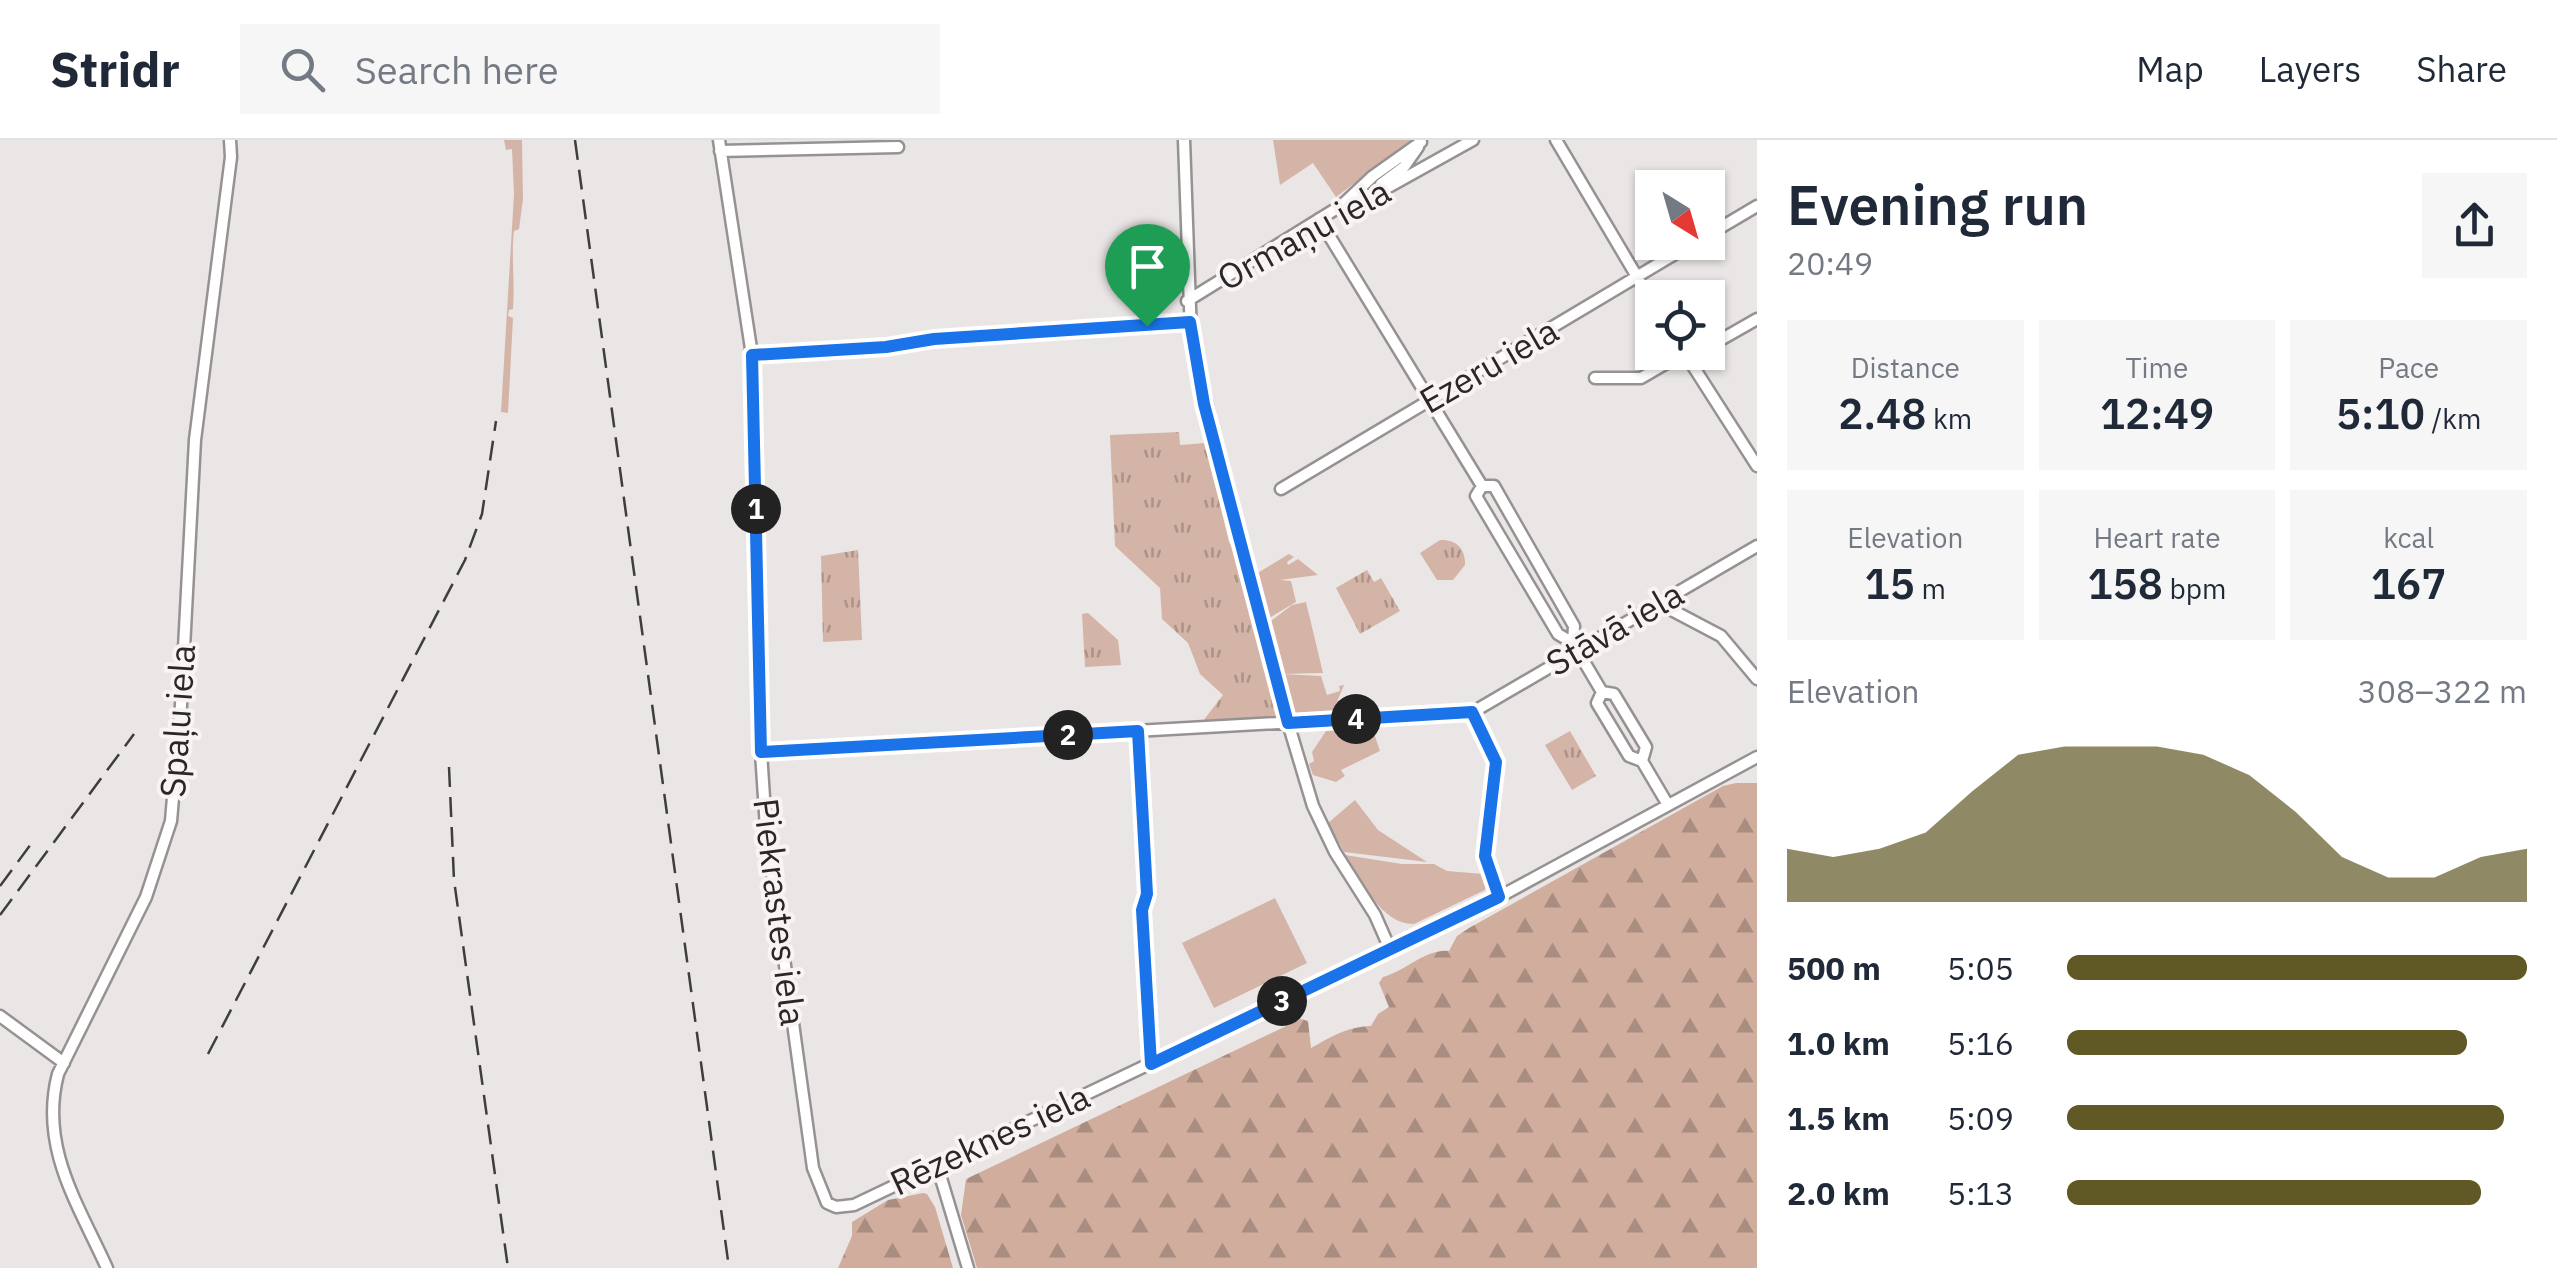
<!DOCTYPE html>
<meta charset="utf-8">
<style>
:root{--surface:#fff;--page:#f6f6f7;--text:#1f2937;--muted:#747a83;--line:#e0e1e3;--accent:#615925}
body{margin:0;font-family:"IBM Plex Sans",sans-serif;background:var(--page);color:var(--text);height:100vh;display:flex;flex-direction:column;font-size:38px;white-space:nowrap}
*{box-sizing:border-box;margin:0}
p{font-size:32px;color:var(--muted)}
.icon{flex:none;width:55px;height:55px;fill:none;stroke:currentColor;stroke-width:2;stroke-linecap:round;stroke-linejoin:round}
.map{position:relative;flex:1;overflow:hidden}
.details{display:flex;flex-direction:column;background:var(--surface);width:800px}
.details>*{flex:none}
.needle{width:65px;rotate:143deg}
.tools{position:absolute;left:1635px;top:30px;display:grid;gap:20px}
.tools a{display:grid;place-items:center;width:90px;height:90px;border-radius:0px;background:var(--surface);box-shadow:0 2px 8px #0004;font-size:50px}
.pin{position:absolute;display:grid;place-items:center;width:85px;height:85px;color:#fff;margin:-102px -42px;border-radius:50% 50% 50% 0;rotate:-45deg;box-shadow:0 0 10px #0007}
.pin .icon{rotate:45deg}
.km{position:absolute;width:50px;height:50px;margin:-25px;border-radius:50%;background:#222;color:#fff;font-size:28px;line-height:50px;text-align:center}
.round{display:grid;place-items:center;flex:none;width:105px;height:105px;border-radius:0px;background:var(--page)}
.overview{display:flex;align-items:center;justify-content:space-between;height:170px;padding:0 30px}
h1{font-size:55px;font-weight:600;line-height:75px}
.metrics{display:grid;grid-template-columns:repeat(3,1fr);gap:15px;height:170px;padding:10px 30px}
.metrics div{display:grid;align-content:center;border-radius:0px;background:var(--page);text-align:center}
.metrics b{font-size:42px;font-weight:600}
.metrics small{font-size:28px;font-weight:400}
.metrics p{font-size:28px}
.chart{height:280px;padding:20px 30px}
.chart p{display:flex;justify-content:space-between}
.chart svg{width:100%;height:180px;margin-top:10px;fill:var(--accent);opacity:.7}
ul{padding:0 30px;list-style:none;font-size:32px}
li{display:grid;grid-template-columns:160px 120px 1fr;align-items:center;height:75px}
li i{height:25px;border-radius:12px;background:var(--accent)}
header{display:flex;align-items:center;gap:60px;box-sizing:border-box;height:140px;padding:0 50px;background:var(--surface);border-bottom:2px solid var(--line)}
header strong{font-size:48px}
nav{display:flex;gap:55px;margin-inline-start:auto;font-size:35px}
.search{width:700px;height:90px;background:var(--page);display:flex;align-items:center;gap:25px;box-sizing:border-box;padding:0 35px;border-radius:0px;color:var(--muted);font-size:38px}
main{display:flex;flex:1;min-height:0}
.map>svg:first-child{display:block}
.green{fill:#d4b4a6}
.forest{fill:url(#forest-firs)}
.park{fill:url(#park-tufts)}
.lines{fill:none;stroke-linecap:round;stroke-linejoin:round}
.minor-casing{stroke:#979292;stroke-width:15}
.minor{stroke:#fff;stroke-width:10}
.rail{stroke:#3f3d3d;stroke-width:2.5;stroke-dasharray:20 10;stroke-linecap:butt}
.route-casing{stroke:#fff;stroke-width:20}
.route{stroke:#1a73e8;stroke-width:12}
.labels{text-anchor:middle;stroke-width:8;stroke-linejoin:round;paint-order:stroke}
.street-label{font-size:35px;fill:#292727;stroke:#f9f3f3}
</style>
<header>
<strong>Stridr</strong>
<div class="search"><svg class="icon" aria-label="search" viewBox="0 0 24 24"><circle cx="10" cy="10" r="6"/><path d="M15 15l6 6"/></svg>Search here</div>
<nav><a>Map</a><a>Layers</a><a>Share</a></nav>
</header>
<main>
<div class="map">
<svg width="1757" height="1128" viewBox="0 0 1757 1128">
<defs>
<pattern id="forest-firs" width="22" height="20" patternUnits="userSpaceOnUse" patternTransform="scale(2.5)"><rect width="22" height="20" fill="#d0ad9d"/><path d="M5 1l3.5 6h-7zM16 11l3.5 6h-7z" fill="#a98d80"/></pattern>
<pattern id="park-tufts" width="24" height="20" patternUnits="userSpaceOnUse" patternTransform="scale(2.5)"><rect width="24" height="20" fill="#d4b4a6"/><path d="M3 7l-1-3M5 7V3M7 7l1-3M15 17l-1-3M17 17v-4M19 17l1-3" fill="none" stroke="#ac9287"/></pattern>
</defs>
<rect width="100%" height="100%" fill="#ebe6e6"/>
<!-- green -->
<path class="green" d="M504 0H522L523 59 519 89 514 91C511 116 515 141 513 169L509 170 508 176 513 178 508 273 501 272 514 54 512 9 506 10Z
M1273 0H1412L1336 57 1313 23 1280 45Z
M1289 414 1294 417 1287 422 1288 425 1298 419 1318 435 1280 440 1291 441 1296 462 1266 480 1256 434Z
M1306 462 1323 533 1282 534 1321 536 1327 555 1340 551 1339 546 1344 545 1331 576 1297 577 1291 573 1267 484 1292 465Z
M1369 589 1374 593 1380 611 1341 630 1345 636 1336 642 1313 635 1309 624 1314 621 1312 612 1326 591Z
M1355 660 1378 690 1427 722 1344 712 1328 683Z
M1345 715 1402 724H1434L1447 731 1483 734 1487 745 1485 750 1414 784C1381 785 1361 739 1345 715Z
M1275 758 1307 823 1214 868 1182 803Z"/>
<!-- forest -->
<path class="forest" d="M1736 643H1757V1128H977L961 1075 966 1039 1301 879 1308 881 1311 908C1331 897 1346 887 1371 886L1378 874 1389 867 1379 843 1383 837C1407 831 1424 809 1449 811L1457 796 1469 788 1723 646Z
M923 1053 927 1054 935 1067 953 1128H838L852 1096V1082L888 1060Z"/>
<!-- park -->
<path class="park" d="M1179 292 1180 305 1205 303 1229 402 1239 418 1279 573 1275 579 1203 581 1223 555 1200 534 1188 503 1162 479 1160 448 1115 406 1110 295Z
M1440 400C1456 399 1466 409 1465 425L1453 440H1437L1420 413Z
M858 410 862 500 823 502 821 416Z
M1367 430 1374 442 1381 438 1400 471 1360 494 1336 448Z
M1088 473 1118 500 1121 525 1085 527 1082 474Z
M1570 591 1596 636 1572 650 1545 605Z"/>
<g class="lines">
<defs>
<path id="minor" d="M719 0 752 215 761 612 766 688 813 1028 827 1063 836 1067 854 1065 1499 757 1757 617
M1184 0 1191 195 1230 367 1273 533 1313 666 1335 712 1375 775 1390 809
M1556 0 1652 162
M720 11 898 7
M1381 44 1404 27 1418 7
M1340 67 1373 36 1421 2
M1319 79 1482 346H1494L1574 486 1573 503
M1708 95 1757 66
M1187 161 1339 67 1385 49 1473 0
M1708 207 1757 179
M1684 212 1757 326
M752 215 886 207 933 199 1190 182
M1595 238H1641L1665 224 1698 212
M1482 346 1476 356 1558 494 1573 503 1602 552 1614 554 1646 607 1642 621
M1281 349 1695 102
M1666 467 1721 496 1757 539
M1602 552 1597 563 1629 616 1642 621 1668 665
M1473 572 1496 622 1485 716 1499 757
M1138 591 1147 754 1142 769 1151 924
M761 612 1473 572 1757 406
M0 876 64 923
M937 1025 968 1128
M107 1128C78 1064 39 1007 58 934L146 757 171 681 181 565 195 300 231 17 230 0"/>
</defs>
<!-- minor casing -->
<use href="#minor" class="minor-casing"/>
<!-- minor -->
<use href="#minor" class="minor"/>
<!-- rail -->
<path class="rail" d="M575 0 729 1128
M449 627 454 740 508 1128
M0 746 34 700
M0 775 134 594
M208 914 465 420 482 374 496 281"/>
</g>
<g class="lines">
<defs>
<path id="route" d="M1190 182 1204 264 1288 583 1472 572 1496 622 1485 716 1499 757 1151 924 1142 770 1147 754 1138 591 761 612 752 215 886 207 934 199Z"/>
</defs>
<!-- route casing -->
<use href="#route" class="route-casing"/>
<!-- route -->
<use href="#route" class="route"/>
</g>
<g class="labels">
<!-- street labels -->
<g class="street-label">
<text transform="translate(1304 95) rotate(-29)" y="12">Ormaņu iela</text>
<text transform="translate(1489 226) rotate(-30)" y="12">Ezeru iela</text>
<text transform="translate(1615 489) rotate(-30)" y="12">Stāvā iela</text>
<text transform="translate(178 581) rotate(-86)" y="12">Spaļu iela</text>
<text transform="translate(779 772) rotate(83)" y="12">Piekrastes iela</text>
<text transform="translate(990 1000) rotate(-25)" y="12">Rēzeknes iela</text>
</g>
</g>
</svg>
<div class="tools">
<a><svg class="needle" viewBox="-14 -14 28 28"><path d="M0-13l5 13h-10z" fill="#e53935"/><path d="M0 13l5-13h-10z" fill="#747a83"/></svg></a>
<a><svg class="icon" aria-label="locate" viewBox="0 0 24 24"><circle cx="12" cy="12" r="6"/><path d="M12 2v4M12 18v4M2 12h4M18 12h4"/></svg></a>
</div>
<div class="pin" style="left:1147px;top:186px;background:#1e9e55"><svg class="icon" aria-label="arrive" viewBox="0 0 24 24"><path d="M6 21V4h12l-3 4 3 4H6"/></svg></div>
<b class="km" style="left:756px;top:369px">1</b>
<b class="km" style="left:1068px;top:595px">2</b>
<b class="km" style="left:1282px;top:861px">3</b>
<b class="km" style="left:1356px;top:579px">4</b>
</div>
<section class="details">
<div class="overview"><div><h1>Evening run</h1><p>20:49</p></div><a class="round"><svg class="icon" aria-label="share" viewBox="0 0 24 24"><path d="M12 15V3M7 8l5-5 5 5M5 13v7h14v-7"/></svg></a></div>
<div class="metrics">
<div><p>Distance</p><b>2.48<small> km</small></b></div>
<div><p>Time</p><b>12:49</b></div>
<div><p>Pace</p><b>5:10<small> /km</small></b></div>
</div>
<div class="metrics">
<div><p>Elevation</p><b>15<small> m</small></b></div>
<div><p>Heart rate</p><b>158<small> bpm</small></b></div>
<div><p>kcal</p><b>167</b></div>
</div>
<div class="chart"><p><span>Elevation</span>308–322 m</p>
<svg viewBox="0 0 160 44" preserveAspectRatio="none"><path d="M0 44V31L10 33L20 31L30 27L40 17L50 8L60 6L70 6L80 6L90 8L100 13L110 22L120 33L130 38L140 38L150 33L160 31V44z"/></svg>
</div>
<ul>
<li><b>500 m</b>5:05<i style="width:100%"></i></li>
<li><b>1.0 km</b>5:16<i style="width:87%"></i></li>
<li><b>1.5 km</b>5:09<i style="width:95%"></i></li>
<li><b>2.0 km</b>5:13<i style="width:90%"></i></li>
</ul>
</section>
</main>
